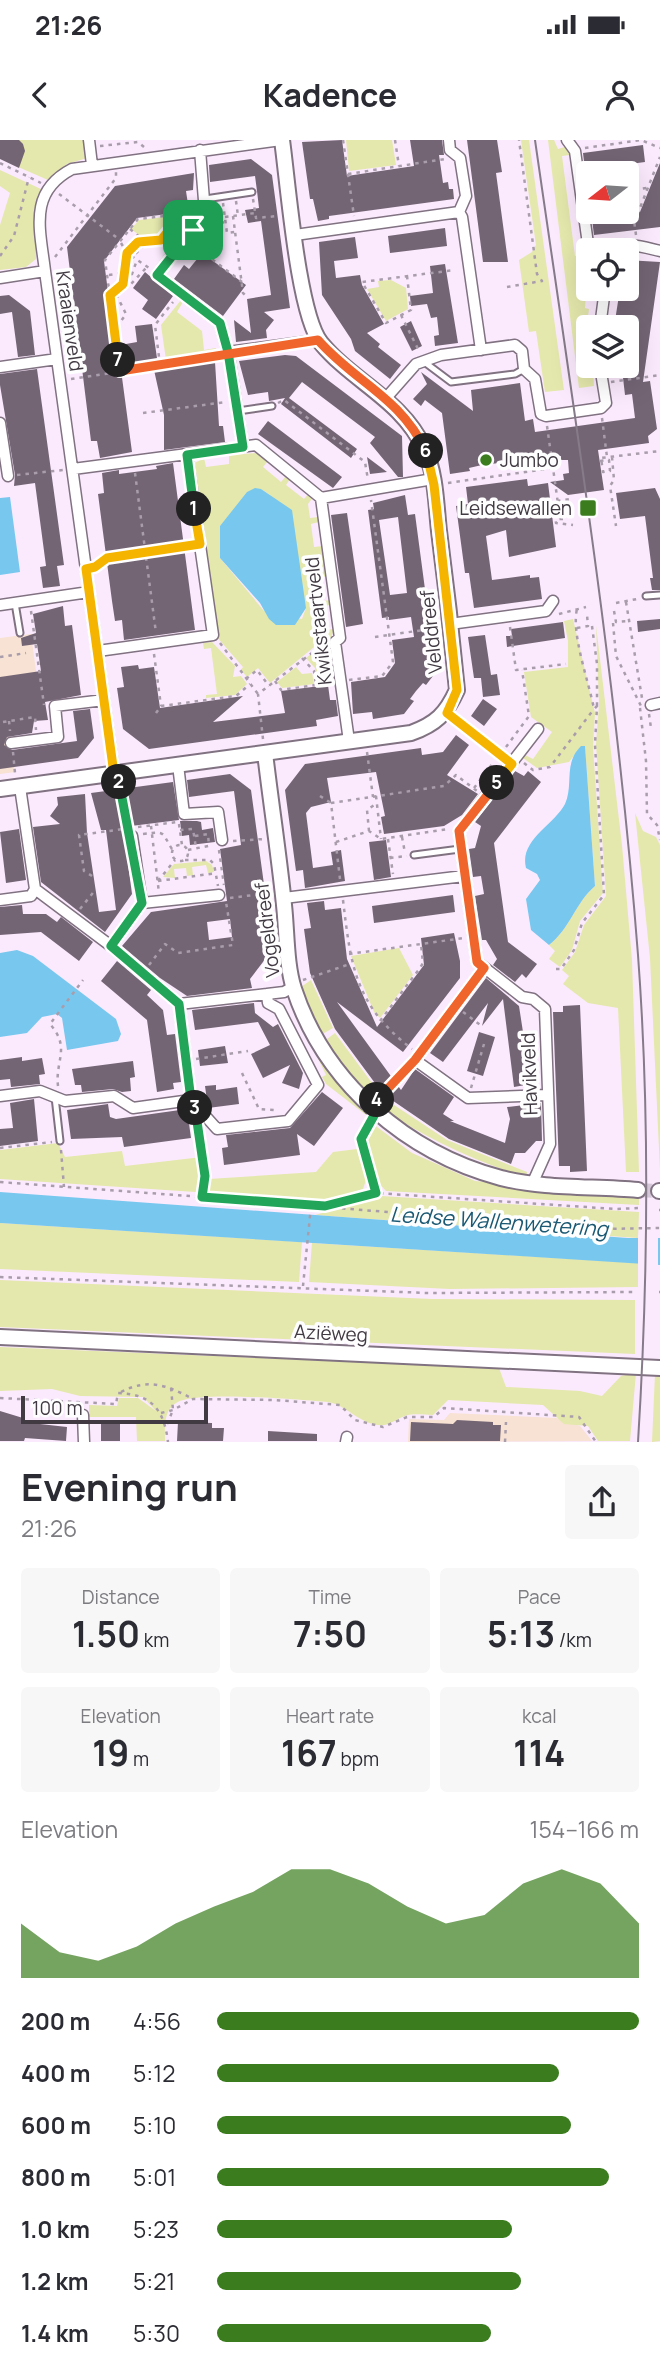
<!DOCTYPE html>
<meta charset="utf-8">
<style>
:root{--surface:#fff;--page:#f7f7f7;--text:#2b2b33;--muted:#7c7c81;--accent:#3b7d1e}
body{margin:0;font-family:Manrope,sans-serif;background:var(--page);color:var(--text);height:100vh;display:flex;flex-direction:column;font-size:26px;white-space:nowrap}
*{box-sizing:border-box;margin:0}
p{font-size:23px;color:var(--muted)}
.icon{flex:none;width:38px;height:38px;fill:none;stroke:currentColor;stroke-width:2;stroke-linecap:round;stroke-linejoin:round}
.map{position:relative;height:1302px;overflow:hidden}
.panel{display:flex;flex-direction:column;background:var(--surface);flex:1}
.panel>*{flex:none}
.needle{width:46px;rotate:253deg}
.tools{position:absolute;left:576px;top:21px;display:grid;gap:14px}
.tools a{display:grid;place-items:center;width:63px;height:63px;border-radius:7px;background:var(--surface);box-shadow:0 7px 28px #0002;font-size:35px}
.scale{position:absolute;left:21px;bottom:18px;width:187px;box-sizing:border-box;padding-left:7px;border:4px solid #413a42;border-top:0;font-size:19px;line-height:24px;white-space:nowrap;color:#413a42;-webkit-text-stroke:5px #fefefe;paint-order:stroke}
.pin{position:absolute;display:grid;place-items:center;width:60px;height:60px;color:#fff;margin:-30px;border-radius:14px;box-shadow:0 4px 10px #0006}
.km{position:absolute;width:35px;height:35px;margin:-18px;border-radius:50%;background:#222;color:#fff;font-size:19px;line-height:35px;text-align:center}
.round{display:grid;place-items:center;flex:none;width:74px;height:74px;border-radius:7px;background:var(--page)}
.summary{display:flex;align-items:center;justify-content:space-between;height:119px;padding:0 21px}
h1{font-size:38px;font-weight:700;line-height:52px}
.stats{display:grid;grid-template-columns:repeat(3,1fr);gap:10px;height:119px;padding:7px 21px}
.stats div{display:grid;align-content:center;border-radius:7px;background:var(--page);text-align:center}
.stats b{font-size:35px;font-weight:700}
.stats small{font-size:19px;font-weight:400}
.stats p{font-size:19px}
.chart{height:196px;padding:14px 21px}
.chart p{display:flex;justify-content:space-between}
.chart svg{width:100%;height:126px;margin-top:7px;fill:var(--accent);opacity:.7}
ul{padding:0 21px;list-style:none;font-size:23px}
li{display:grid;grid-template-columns:112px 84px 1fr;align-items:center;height:52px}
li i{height:18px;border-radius:9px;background:var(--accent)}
.status{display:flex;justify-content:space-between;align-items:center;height:49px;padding:0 35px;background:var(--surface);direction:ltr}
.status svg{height:19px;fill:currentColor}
header{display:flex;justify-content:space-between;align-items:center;height:91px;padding:0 21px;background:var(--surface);font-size:32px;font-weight:700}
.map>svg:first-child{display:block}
.education{fill:#f7e2d3}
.green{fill:#e4e8ac;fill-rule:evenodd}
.water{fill:#78c7ee}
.pier{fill:#fbeafd}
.building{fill:#746575;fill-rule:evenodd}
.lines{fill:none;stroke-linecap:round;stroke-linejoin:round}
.secondary-tunnel{stroke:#d6c7d8;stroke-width:14;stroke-dasharray:14 7;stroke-linecap:butt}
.lane-casing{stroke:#817282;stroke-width:9}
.street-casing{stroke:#817282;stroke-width:13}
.secondary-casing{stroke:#817282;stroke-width:18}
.path{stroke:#a99dab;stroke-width:2.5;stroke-dasharray:3.5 5;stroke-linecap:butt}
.lane{stroke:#fff;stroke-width:5}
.street{stroke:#fff;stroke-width:10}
.secondary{stroke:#fff;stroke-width:14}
.tram{stroke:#867b88;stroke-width:2}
.split-1-casing{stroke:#fff;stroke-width:14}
.split-2-casing{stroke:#fff;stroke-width:14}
.split-3-casing{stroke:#fff;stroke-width:14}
.split-4-casing{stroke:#fff;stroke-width:14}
.split-5-casing{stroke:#fff;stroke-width:14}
.split-6-casing{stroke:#fff;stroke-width:14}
.split-7-casing{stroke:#fff;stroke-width:14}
.split-8-casing{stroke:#fff;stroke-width:14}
.split-1{stroke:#22a559;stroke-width:9}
.split-2{stroke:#f5b400;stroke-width:9}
.split-3{stroke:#22a559;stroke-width:9}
.split-4{stroke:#22a559;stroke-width:9}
.split-5{stroke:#f0652b;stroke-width:9}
.split-6{stroke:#f5b400;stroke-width:9}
.split-7{stroke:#f0652b;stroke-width:9}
.split-8{stroke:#f5b400;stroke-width:9}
.poi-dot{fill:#3b7d1e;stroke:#fefefe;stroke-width:2.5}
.labels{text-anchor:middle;stroke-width:7;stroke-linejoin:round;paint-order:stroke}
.street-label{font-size:19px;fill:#413a42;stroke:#fefefe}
.poi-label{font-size:19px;fill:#413a42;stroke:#fefefe;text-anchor:start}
.water-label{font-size:21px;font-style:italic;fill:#1a5873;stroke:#fefefe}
</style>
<div class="status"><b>21:26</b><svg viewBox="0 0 49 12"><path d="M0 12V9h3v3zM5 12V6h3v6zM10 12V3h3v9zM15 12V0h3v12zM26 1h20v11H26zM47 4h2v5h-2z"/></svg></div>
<header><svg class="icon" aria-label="back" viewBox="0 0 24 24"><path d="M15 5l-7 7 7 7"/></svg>Kadence<svg class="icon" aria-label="person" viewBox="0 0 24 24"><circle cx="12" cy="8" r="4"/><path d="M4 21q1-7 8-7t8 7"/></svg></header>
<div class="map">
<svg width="660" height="1302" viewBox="0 0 660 1302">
<rect width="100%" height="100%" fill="#fbeafd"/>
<!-- education -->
<path class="education" d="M31 494 42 576 8 581 15 632 0 634V498Z
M450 1273 556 1278 580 1286 592 1301 408 1302 409 1279 444 1280Z"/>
<!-- green -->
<path class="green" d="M0 0H83L87 18 67 24 48 40 9 23Z
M346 0H392L396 25 349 31Z
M521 0H529L564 250 545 252 536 191 529 192 519 120 532 112 536 105Z
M548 0H554L558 9 568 6 570 15 562 16 575 116 583 115 584 123H588L585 168 589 169 586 192 588 226H593L594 246 579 248Z
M0 30 43 50 36 62V119L26 127 0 130V85L10 53 0 46Z
M172 76 173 83 161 99 147 101 131 89 139 80Z
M391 140 406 148 408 169 386 181 367 149 379 147 378 141Z
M181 160 183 162 177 172 202 191 204 210 216 208 217 216 166 220 161 185Z
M257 313 268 321 263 327 281 342 286 336 290 339 286 345 304 359 309 353 314 356 308 364 310 378 318 377 319 382 311 384 314 407 323 406 327 436 319 438 322 461 331 460V465L323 466 326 490 334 489 331 498 319 503 270 543 258 528 247 537 241 530 243 527 216 496 193 324 204 318 206 327 229 324V315ZM261 349 270 355 306 468 302 479 264 471 220 418V386Z
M573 479 595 573 593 607 603 753 580 781 572 810 560 827 549 819 555 811 549 805C569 790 576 762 595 746L585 606 581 607 569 622 537 628 523 618 525 615 533 619 552 592 531 577 524 532 568 527V501L564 481Z
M596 485 622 705 632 820 639 1032H626L618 868 588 863 563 844 569 836 562 830 575 812 584 785 606 756 596 604 599 564Z
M212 502 235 526 233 537 241 536 247 544 235 555 206 558V555L217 554 211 508 204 509 203 503Z
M321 506 326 538H333L334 541 317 543 315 528 306 518Z
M296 527 302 534 312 533 314 544 282 548 277 542Z
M635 673 643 691 656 697 660 705V1030L650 818Z
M206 721 212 725 214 732 208 733 206 725 192 727 193 735 187 736 186 728 174 729 175 738 163 737 174 724Z
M399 808 413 835 380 878 374 872 351 816Z
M311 840 333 888 319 896 298 849Z
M335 893 378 951 367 959 323 902Z
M314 902 366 975 326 944 322 937 326 935 311 904Z
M385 959 447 1000 527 1032 526 1037C470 1020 427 998 378 967Z
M373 984 412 1013 475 1041 639 1056V1065L386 1051C373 1039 366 1009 367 992Z
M58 1003 65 1017 122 1011 125 1026 202 1017 209 1039 316 1032 333 1012 357 1009 366 1040 363 1049 334 1058 314 1060 0 1039V1010Z
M381 1056 639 1072 638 1098 315 1075Z
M0 1083 302 1102 299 1142 0 1129Z
M312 1103 638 1123V1147L450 1149 309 1142Z
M0 1140 432 1159 635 1160V1214L0 1187Z
M0 1207 499 1228 506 1247 580 1251 602 1256 621 1236 636 1233 630 1301H598L588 1286 564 1284 543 1265 448 1260 433 1275C424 1275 414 1273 405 1276 398 1278 391 1284 384 1285 362 1287 347 1265 328 1262 300 1260 195 1250 176 1263 163 1271 165 1288 165 1301H137L136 1277H89V1265L117 1266 119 1258H138L156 1271 143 1257 80 1256 52 1249 0 1251Z
M655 1234H660V1301L652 1302Z"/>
<!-- water -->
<path class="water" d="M255 348 261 349 292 370 306 468 295 485H276L269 479 260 463 220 418V386L247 352Z
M10 357 20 432 0 435V358Z
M581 606H585L595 746C576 762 569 790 549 805L531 790 526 759 540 740 537 734 526 728C519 700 554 685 565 664 574 644 563 624 581 606Z
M17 810 33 816 116 879 121 894 118 901 67 910 62 878 57 874 42 877 27 893 0 897V813Z
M0 1052 628 1098H660V1125L0 1083Z"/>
<!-- pier -->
<path class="pier" d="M658 1094V1128L638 1127V1095Z"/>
<!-- building -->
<path class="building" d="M0 0H19L23 4 25 11 19 28 0 19Z
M342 0 347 36 414 26 410 0H442L444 15H439L443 43 448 42 449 49H453L454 59 329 76V79L318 81 313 59H310L302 2Z
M467 0H497L502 32 496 33 508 122H483Z
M643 5 645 22 585 30 583 13Z
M251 19 272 35 290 168 264 172 274 180 266 190 267 198 236 202 234 180 251 193 247 159 271 155 261 81 248 83 245 70 259 68 257 51 255 36 210 42 209 25Z
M660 23V87L594 95 592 79 640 72Z
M194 33 193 50 186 51 189 71 137 78 104 121 115 206 137 202 135 186 152 184 158 225 121 230 132 312 100 318 97 301H91L67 107 115 46Z
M445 88 447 106 390 113 388 96Z
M355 97 358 118 334 121 336 138 360 135 362 145 384 184 367 193 380 204 378 207 401 225 390 239 355 211 351 199 322 155 319 102Z
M202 113 246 145 223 176 174 139 184 125 189 129Z
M626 120 660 122 643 242 650 241 657 289 648 296 649 303 598 310 604 350 568 355 550 342 564 340 563 334 569 333 568 320H561V316L482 325 469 328 470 331 450 334 442 273 425 260 421 266 413 259 427 244 421 232 473 271 471 250 520 243 525 281 533 279 535 292 635 278 632 254 625 255 622 229 629 228 635 187H614L620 149H626Z
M445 124 458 203 435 206 434 196 439 195 437 177 431 178 427 164 411 166 410 156 433 153 430 126Z
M145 132 173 156 156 179 142 169 148 160 133 148Z
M9 155 30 171 35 215 18 217 12 172 0 174V156Z
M411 181 422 206 412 211 400 187Z
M285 215 296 216 402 296 403 337H398L370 303 375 297 302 242 289 258 357 309 351 318 281 264 285 258 269 261 268 252 248 255 239 221Z
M215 222 219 286H223L225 302 164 310V275L154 230Z
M37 229 64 425 57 426 60 446 43 448 40 427 46 426 35 343 14 346 15 335 0 245V234Z
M268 281 342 337 333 348 258 294Z
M367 317 387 332 370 334Z
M173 323 195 490 124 500 122 480 115 481 112 461 98 354 104 353 102 333 119 330V334L157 329 156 326Z
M527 339 528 346 548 343 556 407 509 417 506 390 486 396 492 440 530 435V438L539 437 542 459 474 468 469 433H465L456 366 468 364 466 347Z
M655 348 660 359V450H652L650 438H653L645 376 620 379 616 353Z
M405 355 408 375 415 374 436 532 426 545 423 543 416 551 410 559 414 561 404 574 373 579 372 572 353 574 351 542 385 537 395 523 392 500 414 497 411 477 389 480V477L382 478 368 370 374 369 373 363ZM398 377 407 453 390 455 379 380Z
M347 373 363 484 346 487 331 375Z
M63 466 65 486 72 485 81 555 45 562 48 580 34 581 32 593 7 597 4 605 12 610 77 601 73 571 90 569 94 598 78 618 0 629V537L41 531 37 504 22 506 21 498 36 493 33 474Z
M660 479V489L638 492 637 481Z
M563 482 565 498 507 507 506 496H512L511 489Z
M485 495 491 535 497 534 500 555 483 557 481 538H474L468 497Z
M138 525 139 529 154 527 160 568 243 556 213 582 285 573 281 551 328 545 330 560H336L338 576 316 580 317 586 149 609 123 589 117 548 124 547 121 527Z
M483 559 497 569 484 586 471 576Z
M456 595 469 605 447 635 478 654 462 675 444 686 384 694 381 677 385 676 376 632 327 638 331 662 311 667 306 673 313 728 333 725 331 712 341 710 345 741 305 748 303 730 296 731 285 650 305 624 421 608 422 615 443 612Z
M515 631 524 636 528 631 541 642 494 703 508 802 537 824 526 838 522 834 515 842 493 825 497 819 486 800H482L475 756 484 754 481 736 473 737 469 709 475 708 481 686 475 682Z
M230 634 251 650 274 817 266 818 250 839 252 848 187 856 160 838 122 806 151 772 227 761 220 709 241 705 234 651 189 657 187 640ZM230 779 232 797 209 800 207 782Z
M173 642 179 680 123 687 132 754 105 792 41 742 33 687 60 684 50 676 58 665 57 657 85 654 87 693 99 772 116 770 106 690H101L91 653Z
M180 681H197L201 682 202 690 213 688 215 702 190 705 189 695 182 696Z
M19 689 26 740 6 743 0 692Z
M386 700 391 737 374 740 369 702Z
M453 755 455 772 374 783 372 766Z
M324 761 325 770 341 768 347 819 377 887 424 825 421 798 454 793 460 821V838L403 912 337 862 401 950 415 929 454 957 443 974 454 981H450L505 1003 510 979 507 967 541 963 542 1001H536L525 1013H515L511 1024 449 999 383 954 335 889 310 833 304 789 311 788 307 763Z
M22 765 23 774H46L57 782 61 777 93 802 79 821 41 792 0 795V767Z
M117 821 151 850 147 855 163 870 167 895 175 894 181 942 173 943 174 949 157 952 147 880 101 841Z
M486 838 519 866 531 944 514 947 503 859 482 886 488 863 443 922 430 913Z
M254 863 255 873 273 887 278 884 303 933 299 949 282 943 290 925 263 938 251 914 270 905 258 882 195 890 192 870Z
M580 865 587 1031 570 1032V1026H559L553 872H563V866Z
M479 892 495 897 483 936 467 931Z
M225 906 228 923 200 926 198 910Z
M22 917V921L42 918 45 934 39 935 40 944 11 947 10 939 0 940V920Z
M133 921 135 937 130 938 131 951 122 952 113 949 82 952 81 945H75L72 929Z
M216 945V950L237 947 239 964 208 968 205 946Z
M322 952 343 968 314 1006 297 994 300 1015 224 1025 222 1008 228 1007 226 995 290 988Z
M34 959 38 1001 0 1006V989L13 988 10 963Z
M108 964 110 977 116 979 187 969 191 998 124 1007 122 997 71 999 67 970Z
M0 1271 23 1278 22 1282 67 1287 66 1301 25 1298 24 1301H0Z
M101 1280H120V1301H101Z
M457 1280 493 1282V1285H501L500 1301H410L411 1282 453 1284Z
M178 1282 212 1283V1288H224L223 1301H177Z
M268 1291 317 1294V1301H268Z"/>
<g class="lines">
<!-- secondary-tunnel -->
<path class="secondary-tunnel" d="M638 1050 659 1051"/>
<defs>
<path id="lane" d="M205 59 252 52
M423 221 451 242 515 234 524 229
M238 271 272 266
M646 456 660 455
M15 463 20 493
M414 715 460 709
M55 957 60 1001"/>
<path id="street" d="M89 0 92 25
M449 0 450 10 460 18 466 56 459 72
M567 0 575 11 588 104 610 109
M200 10 205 73 157 135 220 183 229 216 243 307
M459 72 462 77 481 210
M295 95 459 72
M610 109C627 101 643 107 660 111
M0 138 45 131
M600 187 605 149
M228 212 318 200
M0 227 57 219
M386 258 416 224 441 215 515 205 522 211 524 229 535 239 541 274 546 276 601 268 606 263 600 226
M0 283 8 336
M73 329 256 305 321 358 433 339
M321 358 340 498 335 502 349 601
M0 465 89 452
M450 484 546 471 553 461
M98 511 213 495 187 315
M651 565 660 563
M447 573 512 624
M11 603 58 597 55 566 104 560
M178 625 184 674 218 672 222 700
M114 633 45 131C40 89 28 52 72 29L281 0
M132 696 142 763
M35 749 111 806 179 864
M284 758 464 736
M0 760 31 756 35 749 20 647
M111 806 142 763 219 755
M484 828 415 920 468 958 547 955
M179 864 284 852 293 847
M179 864 191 960
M0 956 40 951 65 961 114 956 133 968 191 960 217 989 288 981 318 945 279 869 268 863 267 854
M533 1042 550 1004 545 869 533 859 522 857 477 822 459 691 538 589
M83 1275 84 1302
M346 1302 347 1297"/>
<path id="secondary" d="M265 613C271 664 279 715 284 765 287 792 286 824 294 849 325 943 407 1013 501 1038 544 1049 593 1046 638 1050
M0 649 411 593C436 584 446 574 457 550 452 497 446 444 439 391 436 364 436 333 424 308 402 260 353 242 321 203 298 174 288 43 282 0
M659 1051H660
M0 1197 660 1228"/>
</defs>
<!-- lane casing -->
<use href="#lane" class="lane-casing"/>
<!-- street casing -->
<use href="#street" class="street-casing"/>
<!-- secondary casing -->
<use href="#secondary" class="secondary-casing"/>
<!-- path -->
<path class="path" d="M343 0 354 76
M395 0 399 26
M100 6 138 2 144 7
M585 8 641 0 660 8
M0 23 41 43
M348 34 445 19
M626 51 647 48
M59 54 120 100
M253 59 256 78 278 76
M236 61 238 76
M223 63 227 93 235 92
M233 76 243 153 247 157
M225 77 255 73
M212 84 226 82
M130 89 147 103 132 117
M636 95 633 73H638L660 17
M121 103 127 113 149 128
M192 104 242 142
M0 116 14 96 29 37
M55 117 116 38V32
M109 135 123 133
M407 136 411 170 386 183 362 142 455 130
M123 137 132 134 137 120
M123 144H131L147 127
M507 147 542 141 537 134 519 0
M401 175 419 211
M114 183 121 181 126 174 117 156 110 154 123 144 127 113 138 102 161 100 174 84 183 83
M160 225 155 185 173 162
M120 231 105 120 138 79 190 73
M71 239 220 217
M611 242 660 235
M278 263 284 260 365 322 368 340
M143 273 226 262
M602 278 607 317
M547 286 553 328
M612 317 614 340 610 346 616 386
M600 321 609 320 610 331 603 332 601 318 660 311
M135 333 156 493
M17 335 63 330
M448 343 553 328 559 371 555 375 556 383 573 385
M557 361 570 359
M559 371V379H564L562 365 570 364
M96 427 107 418 190 406
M626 462 642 558
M616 463 637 459
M31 471 44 565
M614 471 616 482 628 481
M559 474 586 467
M613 483 616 516 641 566
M592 486 597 524V566
M510 487 516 530 566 524
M577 488 588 486 587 475 590 474
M375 497 437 488
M220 503 258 554
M154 514 161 566
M0 517 26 513
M302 518 314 531 316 545
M246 539 257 530 269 546
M349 540 382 536 393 522 371 360
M275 541 281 550 329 543
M640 568 646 621 647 674 657 685 660 700
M156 573 161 566 236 556 250 544
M649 574 651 588
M9 581 10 591
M3 582 35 577 36 590
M263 599 258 554 325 503
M506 607 529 576 522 530
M13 612 15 633
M367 612 373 657
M524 623 533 630 550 627 594 569
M120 647 126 689
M474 648 493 623
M320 656 331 663
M376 656 381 699
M179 684 182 705
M151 686 159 753
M138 687 177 682
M180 690 193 689 196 708
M369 691 367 670 377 663
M143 694C167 691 161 692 172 709
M195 696 208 694 209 706
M402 697 405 713
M388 699 393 734
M233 701 264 699
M336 702 369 691 381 699 449 689
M172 713a8 8 0 1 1 16 0a8 8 0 1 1-16 0Z
M188 710 213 705
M219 710 224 745
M390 718 407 716
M185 720H210L214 724 218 746
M92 736 84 731 79 695 124 689
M340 739 331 663 444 646 456 635 477 651
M158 741 217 733
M158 741 175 720
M230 758 269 753
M343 760C351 827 355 865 412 909
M80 769 96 749
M349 814 464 798
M149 825 165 804 178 813 233 805 226 762
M556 829H561L574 810 582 783 604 755 595 605 597 566 594 569C589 542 571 494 577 469
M303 840 350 824
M463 872 483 887
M380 881 420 828 423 823 421 804
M196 919 248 911
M242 933 259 969 274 970
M58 946C55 920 71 908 50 884L83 840
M471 948 484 904
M379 957 407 926
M370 981 361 999 376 1053
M197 983 205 1036 202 1056
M0 1008 52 1002
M61 1010 64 1047
M0 1042 325 1066 376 1053 616 1069 638 1068
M325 1067 600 1089 660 1088
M659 1070H660
M0 1137 428 1153 637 1152
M303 1146 311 1066
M659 1152H660
M121 1252C148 1238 167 1245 193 1259
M0 1258 116 1264 118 1253C151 1254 164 1269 168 1302
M161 1273 173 1270 193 1259 274 1260 340 1265 355 1280 383 1287 407 1277H434L444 1268 579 1277 596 1302
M167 1284 173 1270 171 1247
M505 1302 506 1282"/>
<!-- lane -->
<use href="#lane" class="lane"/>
<!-- street -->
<use href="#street" class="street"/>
<!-- secondary -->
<use href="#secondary" class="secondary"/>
<!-- tram -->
<path class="tram" d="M535 0C574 271 617 543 638 815 650 976 648 1141 638 1302"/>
</g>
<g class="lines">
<defs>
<path id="split-1" d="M193 90 157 135 220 183 228 212 243 307 187 315 194 369"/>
<path id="split-2" d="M119 642 118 633 114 634 86 429 95 427 107 418 200 404 194 369"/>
<path id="split-3" d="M119 642 142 763 111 806 179 864 191 960 195 968"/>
<path id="split-4" d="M195 968 205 1036 202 1057 325 1066 376 1053 361 999 376 972 368 966 377 960"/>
<path id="split-5" d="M377 960 415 920 484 828 477 822 459 691 497 643"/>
<path id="split-6" d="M426 311 434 345 457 550 447 573 512 624 497 643"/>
<path id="split-7" d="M118 220 120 231 318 200C356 243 399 256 426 311"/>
<path id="split-8" d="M118 220 110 155 123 144 127 113 138 102 161 100 174 84 183 83 193 90"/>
</defs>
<!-- split-1 casing -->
<use href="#split-1" class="split-1-casing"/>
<!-- split-2 casing -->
<use href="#split-2" class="split-2-casing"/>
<!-- split-3 casing -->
<use href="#split-3" class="split-3-casing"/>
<!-- split-4 casing -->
<use href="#split-4" class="split-4-casing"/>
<!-- split-5 casing -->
<use href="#split-5" class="split-5-casing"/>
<!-- split-6 casing -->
<use href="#split-6" class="split-6-casing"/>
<!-- split-7 casing -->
<use href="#split-7" class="split-7-casing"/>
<!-- split-8 casing -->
<use href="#split-8" class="split-8-casing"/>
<!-- split-1 -->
<use href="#split-1" class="split-1"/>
<!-- split-2 -->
<use href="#split-2" class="split-2"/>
<!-- split-3 -->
<use href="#split-3" class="split-3"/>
<!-- split-4 -->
<use href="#split-4" class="split-4"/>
<!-- split-5 -->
<use href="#split-5" class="split-5"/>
<!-- split-6 -->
<use href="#split-6" class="split-6"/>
<!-- split-7 -->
<use href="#split-7" class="split-7"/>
<!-- split-8 -->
<use href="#split-8" class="split-8"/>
</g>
<!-- markers -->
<g class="poi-dot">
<circle cx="486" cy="320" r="7"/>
<rect x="579" y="359" width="18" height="18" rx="3.5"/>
</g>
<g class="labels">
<!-- street labels -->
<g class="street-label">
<text transform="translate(70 181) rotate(82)" y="7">Kraaienveld</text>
<text transform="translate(318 481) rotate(-96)" y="7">Kwikstaartveld</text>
<text transform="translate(431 492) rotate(-96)" y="7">Velddreef</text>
<text transform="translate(267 790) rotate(-97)" y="7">Vogeldreef</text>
<text transform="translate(529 934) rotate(-92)" y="7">Havikveld</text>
<text transform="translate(331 1193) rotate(3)" y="7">Aziëweg</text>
</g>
<!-- poi labels -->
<g class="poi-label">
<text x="500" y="327">Jumbo</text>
<text x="572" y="375" text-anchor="end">Leidsewallen</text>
</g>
<!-- water labels -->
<g class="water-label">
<text transform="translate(499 1082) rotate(4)" y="7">Leidse Wallenwetering</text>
</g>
</g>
</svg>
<div class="tools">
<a><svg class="needle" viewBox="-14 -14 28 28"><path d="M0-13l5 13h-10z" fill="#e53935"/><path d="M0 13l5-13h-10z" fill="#7c7c81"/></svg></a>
<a><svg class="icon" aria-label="locate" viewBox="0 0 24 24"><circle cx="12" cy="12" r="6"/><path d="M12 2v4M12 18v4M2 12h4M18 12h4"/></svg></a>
<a><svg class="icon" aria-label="layers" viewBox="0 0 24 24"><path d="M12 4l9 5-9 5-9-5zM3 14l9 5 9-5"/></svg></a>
</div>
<div class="scale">100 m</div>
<div class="pin" style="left:193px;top:90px;background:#1e9e55"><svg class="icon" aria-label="arrive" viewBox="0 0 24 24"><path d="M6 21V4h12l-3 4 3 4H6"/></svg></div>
<b class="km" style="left:194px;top:369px">1</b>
<b class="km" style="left:119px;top:642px">2</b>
<b class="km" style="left:195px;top:968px">3</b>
<b class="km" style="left:377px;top:960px">4</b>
<b class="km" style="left:497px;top:643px">5</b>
<b class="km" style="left:426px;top:311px">6</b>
<b class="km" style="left:118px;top:220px">7</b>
</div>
<section class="panel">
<div class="summary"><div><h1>Evening run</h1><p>21:26</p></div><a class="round"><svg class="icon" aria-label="share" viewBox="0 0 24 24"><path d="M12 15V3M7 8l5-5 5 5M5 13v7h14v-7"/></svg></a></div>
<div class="stats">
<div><p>Distance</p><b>1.50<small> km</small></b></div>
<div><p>Time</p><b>7:50</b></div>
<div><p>Pace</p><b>5:13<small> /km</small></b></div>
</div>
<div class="stats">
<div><p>Elevation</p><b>19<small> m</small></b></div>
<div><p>Heart rate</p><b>167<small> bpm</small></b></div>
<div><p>kcal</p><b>114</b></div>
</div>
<div class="chart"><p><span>Elevation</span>154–166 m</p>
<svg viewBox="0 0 160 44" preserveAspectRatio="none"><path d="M0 44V25L10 35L20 38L30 33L40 25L50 19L60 14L70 6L80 6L90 11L100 19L110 25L120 22L130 11L140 6L150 11L160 25V44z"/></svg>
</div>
<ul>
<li><b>200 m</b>4:56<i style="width:100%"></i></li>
<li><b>400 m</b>5:12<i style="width:81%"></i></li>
<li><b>600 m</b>5:10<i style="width:84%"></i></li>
<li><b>800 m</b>5:01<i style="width:93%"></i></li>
<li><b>1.0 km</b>5:23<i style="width:70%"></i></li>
<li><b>1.2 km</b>5:21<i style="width:72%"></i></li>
<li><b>1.4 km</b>5:30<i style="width:65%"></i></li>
</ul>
</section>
